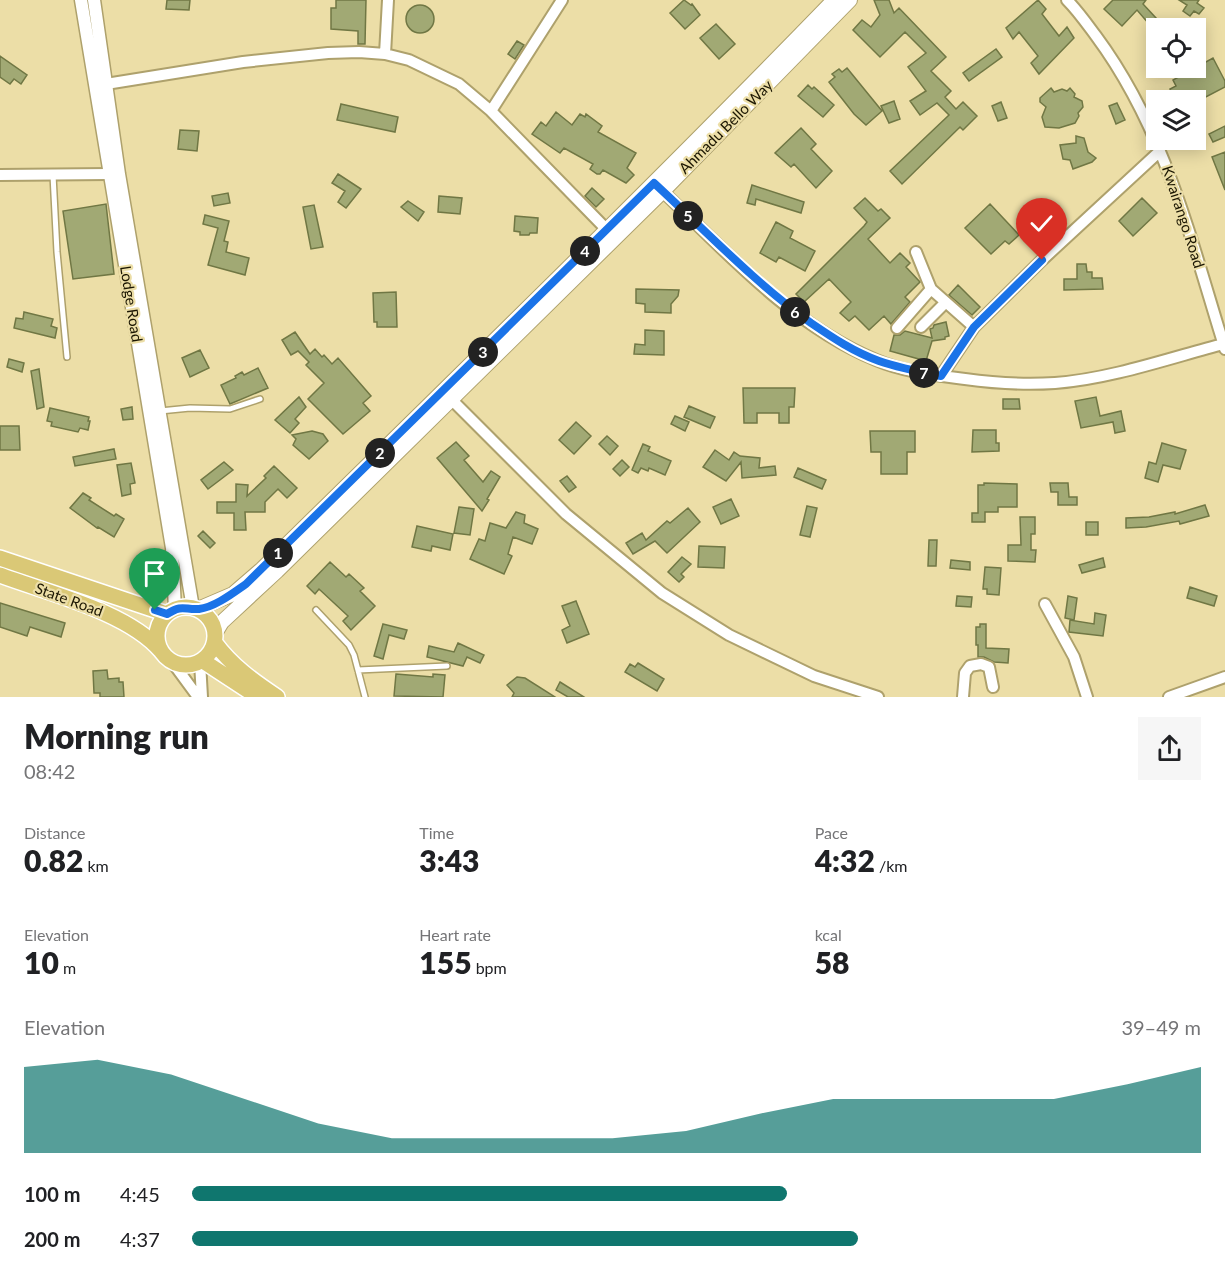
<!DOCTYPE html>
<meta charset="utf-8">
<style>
:root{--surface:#fff;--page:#f6f6f6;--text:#202124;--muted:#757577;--accent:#0f766e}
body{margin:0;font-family:Lato,sans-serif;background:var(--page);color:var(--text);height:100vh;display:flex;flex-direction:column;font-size:22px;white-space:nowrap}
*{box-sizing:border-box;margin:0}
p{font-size:20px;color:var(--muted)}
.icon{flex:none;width:33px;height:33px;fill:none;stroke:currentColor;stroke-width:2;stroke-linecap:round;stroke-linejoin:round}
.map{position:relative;height:697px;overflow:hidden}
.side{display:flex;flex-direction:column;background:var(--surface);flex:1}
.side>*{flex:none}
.fabs{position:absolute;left:1146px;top:18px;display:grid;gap:12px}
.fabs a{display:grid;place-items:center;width:60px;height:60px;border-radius:0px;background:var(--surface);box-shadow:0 3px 15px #0003;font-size:30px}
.pin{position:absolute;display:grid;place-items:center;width:51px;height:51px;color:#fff;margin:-62px -26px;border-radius:50% 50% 50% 0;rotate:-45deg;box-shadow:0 0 6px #0007}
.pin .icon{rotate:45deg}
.km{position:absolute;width:30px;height:30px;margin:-15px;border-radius:50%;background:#222;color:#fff;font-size:16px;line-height:30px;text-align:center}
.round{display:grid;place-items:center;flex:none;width:63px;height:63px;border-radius:0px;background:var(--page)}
.overview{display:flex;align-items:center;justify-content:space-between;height:102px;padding:0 24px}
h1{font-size:33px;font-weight:800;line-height:45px}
.metrics{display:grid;grid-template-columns:repeat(3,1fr);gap:9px;height:102px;padding:6px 24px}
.metrics div{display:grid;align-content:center}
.metrics b{font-size:30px;font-weight:800}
.metrics small{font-size:16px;font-weight:400}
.metrics p{font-size:16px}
.chart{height:168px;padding:12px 24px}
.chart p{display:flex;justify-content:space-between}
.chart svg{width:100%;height:108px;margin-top:6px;fill:var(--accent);opacity:.7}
ul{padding:0 24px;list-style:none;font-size:20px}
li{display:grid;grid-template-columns:96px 72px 1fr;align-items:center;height:45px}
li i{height:15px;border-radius:8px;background:var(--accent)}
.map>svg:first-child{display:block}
.building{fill:#a1a974;stroke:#707744;stroke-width:1.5}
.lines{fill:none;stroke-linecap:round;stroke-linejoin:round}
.service-casing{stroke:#aea16c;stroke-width:8}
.minor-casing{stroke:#aea16c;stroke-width:14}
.tertiary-casing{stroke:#aea16c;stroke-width:15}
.secondary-casing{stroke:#aea16c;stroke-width:16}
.primary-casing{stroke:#fff;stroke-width:18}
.service{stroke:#fff;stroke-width:5}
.minor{stroke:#fff;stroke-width:10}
.tertiary{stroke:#fff;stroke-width:12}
.secondary{stroke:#fff;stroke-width:14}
.primary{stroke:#dac876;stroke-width:15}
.route-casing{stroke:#fff;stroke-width:12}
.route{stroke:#1a73e8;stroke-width:8}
.labels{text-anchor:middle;stroke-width:4.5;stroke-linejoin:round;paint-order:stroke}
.street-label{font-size:15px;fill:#1b1602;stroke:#ecdea7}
</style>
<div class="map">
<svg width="1225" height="697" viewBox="0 0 1225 697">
<rect width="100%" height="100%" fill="#ecdea7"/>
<!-- building -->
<path class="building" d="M167 0H190L189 10 166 9Z
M336 0H366L365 44H358V31L331 29V8H336Z
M684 0 691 5 692 4 700 15 685 29 670 13Z
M874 0H889L894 13 899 8 946 57 931 71 951 91 945 97 956 109 963 102 977 116 963 130 960 127 902 184 890 171 949 115 937 103 920 115 910 101 926 91 908 67 926 53 905 32 880 57 853 30 862 20 871 27 880 15Z
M1038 0 1046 9 1042 14 1059 36 1067 27 1074 38 1039 74 1031 63 1038 56 1019 32 1013 39 1006 28Z
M1113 0H1146L1143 4 1156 18 1149 24 1137 10 1122 26 1104 9Z
M1179 0H1199L1197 3 1204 8 1199 14 1194 11 1190 16 1183 11 1187 5Z
M406 19a14 14 0 1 1 28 0a14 14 0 1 1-28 0Z
M716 24 735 44 719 59 700 38Z
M517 41 524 45 515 59 508 54Z
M996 49 1002 57 969 81 963 73Z
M0 56 27 75 21 84 14 79 10 84 0 77Z
M1213 58 1225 81V87L1200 100H1184L1181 95 1175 98 1170 89 1176 86 1173 80Z
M847 68 882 111 866 125 854 114 829 82 835 77 832 74 839 69 842 72Z
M808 85 812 89 814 87 834 105 823 117 798 96Z
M1051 88 1054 92 1062 89 1067 91 1070 88 1075 94 1074 97 1082 101 1083 107 1078 113 1079 116 1075 123 1059 128 1045 127 1042 117 1046 107 1040 102V98Z
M894 101 900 119 889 123 881 106Z
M1001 102 1007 118 998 121 992 106Z
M1117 103 1125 120 1116 124 1109 106Z
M341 104 398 117 395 132 337 120Z
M556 112 572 125 580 114 585 117 586 114 602 126 598 132 636 153 627 168 634 175 626 183 603 170 600 174H597L590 169 593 164 564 148 560 153 532 134 541 122 546 126Z
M1225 126V137L1213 142 1209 134Z
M801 128 816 144 811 149 832 171 816 188 794 164 791 167 775 153Z
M180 130 199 131 197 151 178 149Z
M1076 136 1084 138 1088 152 1096 158 1092 162 1073 169 1070 160 1063 159 1060 145 1076 143Z
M1225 152V190L1212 157Z
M338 174 361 189 346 208 338 202 345 191 332 183Z
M752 185 804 202 801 213 756 199 755 205 747 203Z
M592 188 604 199 596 207 585 196Z
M228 193 230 203 214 206 212 196Z
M439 196 462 198 460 214 438 212Z
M865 198 878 211 881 209 890 218 868 239 890 263 900 253 910 263 906 267 920 282 905 297 910 302 891 324 884 316 869 330 855 316 849 321 840 313 851 302 829 279 804 302 796 294 864 226 867 222 854 208Z
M1142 198 1157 213 1133 236 1119 221Z
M408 201 424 212 418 221 401 207Z
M106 204 114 274 73 279 63 211Z
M990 204 1019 235 1009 244 1005 241 991 254 965 228Z
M314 205 323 247 311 249 303 207Z
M205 215 229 221 224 241 228 242 226 252 249 258 245 275 208 265 218 228 203 224Z
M515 216 538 218 537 233H530L529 235H520V232L514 231Z
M776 222 793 231 790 238 815 251 805 271 779 257 776 262 760 253Z
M1077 264H1086L1087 272H1092V278H1102L1103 289 1064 290V279H1077Z
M958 285 980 307 972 315 949 295Z
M636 289 679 290 678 296 671 304V313L645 312V304L636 303Z
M396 292 397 327H377V322H374L373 293Z
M24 312 53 319 51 326 57 328 55 338 14 328 16 318 23 319Z
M946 322 949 336 945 337V339L932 341 926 361 890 351 894 335H900L905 331 932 338 930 329 933 328 934 325Z
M645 330 664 331V355L634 354 635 344 645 345Z
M295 332 310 354 315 349 322 357 324 355 332 364 338 358 371 396 363 403 370 411 343 434 308 399 324 383 306 365 309 362 298 351 291 355 282 340Z
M200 350 209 368 190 377 182 358Z
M9 359 24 363 22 372 7 367Z
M258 368 268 388 230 404 221 385 236 378 235 376 242 372 244 375Z
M39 369 44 407 37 409 31 371Z
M743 388H795L794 407H789V423H779V413H757V423H744Z
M299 397 306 407 295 419 299 423 290 433 275 420Z
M1096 397 1100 416 1121 411 1125 431 1115 433 1113 422 1081 428 1075 401Z
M1003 399H1019L1020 409H1003Z
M689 406 715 417 710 428 684 417Z
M132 407 133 419 123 420 121 409Z
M50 408 89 417 88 421H90L88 430 80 428 78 432 51 426 52 422 47 421Z
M675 416 689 422 685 431 671 424Z
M576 422 591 436 574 454 559 440Z
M0 426H19L20 450H0Z
M973 430H996V443H999V451L972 452Z
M312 431 323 434 328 441 309 459 293 445 296 439 292 435Z
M870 431H915V452H907V474H881V452H871Z
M607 436 618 446 610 455 599 444Z
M456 442 469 456 464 460 483 482 491 471 500 477 487 499 489 500 482 511 437 458Z
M1162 443 1186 450 1180 469 1163 465 1158 482 1145 478 1149 462 1156 464Z
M643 444 650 447 648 451 671 461 665 475 649 468 648 471 641 468 638 473 632 470Z
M114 449 116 459 75 466 73 457Z
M715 450 729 460 734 452 740 456 760 458 759 468 775 466 776 475 742 478 741 462 726 481 703 467Z
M622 460 629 467 620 476 613 469Z
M224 462 233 470 208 489 201 480Z
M131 463 135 483 130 484 131 494 122 496 117 465Z
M274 466 297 488 287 498 278 489 265 502V512H245L246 530H234V513H217V502H236V484L248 485 247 496 266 478 264 476Z
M798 468 826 480 822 489 794 477Z
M567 476 576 487 569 492 560 481Z
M984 483 1017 484V507H998V512H985V522H972V513H978V485H984Z
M1050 483H1068L1069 497H1077V505H1058V492H1051Z
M83 493 91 498 89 500 114 516 116 514 124 519 114 537 98 527 97 528 70 508Z
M731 499 739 516 721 524 713 507Z
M1205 505 1209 516 1180 524 1179 521 1146 527 1126 528V518L1149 517 1175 512V514Z
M807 506 817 508 810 537 800 535Z
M459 507 474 509 470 535 454 533Z
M688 508 700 522 667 553 655 541 633 554 626 543 642 533 646 540 667 521 670 523Z
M516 512 525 515 524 523 538 529 532 544 513 537 508 554 512 556 504 574 470 559 479 539 485 541 490 523 506 528Z
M1020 517H1035V534H1031V550H1036L1035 562 1008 561V545H1021Z
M1086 522H1098V535H1086Z
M417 526 453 534 450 550 432 546 431 551 412 547Z
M203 531 215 543 210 548 198 536Z
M929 540H937L936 566H928Z
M699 546 725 547 724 568 698 567Z
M682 557 691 564 681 574 684 577 679 582 668 572Z
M1103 558 1105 567 1082 573 1079 565Z
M951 560 970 562V570L950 568Z
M330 562 346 577 349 574 364 588 360 591 375 606 351 630 343 621 348 616 319 589 315 594 307 586Z
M985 567 1001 568 999 595 987 594V589H983Z
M1190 587 1217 596 1214 606 1187 598Z
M957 596 972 597 971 607 956 606Z
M1068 596 1077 598 1074 620 1065 618Z
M576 601 589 634 567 643 562 630 570 626 562 606Z
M0 603 65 623 61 637 30 627 27 636 0 627Z
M1095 613 1106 615 1103 636 1069 632 1070 620 1094 624Z
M383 624 407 630 404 639 389 635 383 659 374 656Z
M980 624H986V648L1009 649 1008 663 994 662 984 657H978V645H976V627H980Z
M458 643 484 655 480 663 467 657 463 666 427 657 429 646 454 652Z
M638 663 664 679 657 691 625 672 630 664 635 667Z
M107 670 108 679 119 678V682H123L124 697H100V693H94L93 671Z
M396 674 433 677V674L445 675 443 697 394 696Z
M517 677 525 678 555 697H512L514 693 507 685Z
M560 682 584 697H568L556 690Z"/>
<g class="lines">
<defs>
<path id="service" d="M53 175 57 252 67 357
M160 411 190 408 230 409 260 399
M316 610 349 645 354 655 365 697
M358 670 447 666"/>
<path id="minor" d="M1067 0C1078 11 1087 24 1096 36 1165 129 1191 240 1225 349
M385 54 388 0
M106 84 243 62 328 53 359 52 385 54 409 60 459 84 491 111 611 234
M491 111 562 0
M0 175 109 174
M657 186C724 249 789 324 876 360 904 372 935 375 965 379 994 383 1026 385 1055 383 1110 379 1170 358 1223 344
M916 252 931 289 974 327
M921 327 945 303
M897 328 931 289
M941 376 974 327 1042 260 1160 151
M447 395 566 514 662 593 729 635 814 676 878 697
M1045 604 1074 657 1087 697
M200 662 202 697
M173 663 198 697
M963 697 965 673 970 666 981 664 989 667 993 687
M1169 697 1225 677"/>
<path id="tertiary" d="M81 0 172 548 175 609
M94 0 119 174 193 608"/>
<path id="secondary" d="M198 609 233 594 262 569C453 381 647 193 834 0
M216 632 222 622 277 571 663 191 850 0"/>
<path id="primary" d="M0 558 167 614
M0 575C48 593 128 612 161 651
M157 636a29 29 0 1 1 58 0a29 29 0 1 1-58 0Z
M215 643C232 666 253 681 277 697
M203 661 258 697"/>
</defs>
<!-- service casing -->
<use href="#service" class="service-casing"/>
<!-- minor casing -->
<use href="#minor" class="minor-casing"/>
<!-- tertiary casing -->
<use href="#tertiary" class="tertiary-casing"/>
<!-- secondary casing -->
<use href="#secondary" class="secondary-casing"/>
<!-- primary casing -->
<use href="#primary" class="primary-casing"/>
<!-- service -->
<use href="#service" class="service"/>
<!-- minor -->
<use href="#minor" class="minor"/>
<!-- tertiary -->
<use href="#tertiary" class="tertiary"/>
<!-- secondary -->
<use href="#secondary" class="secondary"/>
<!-- primary -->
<use href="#primary" class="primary"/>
</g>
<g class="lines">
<defs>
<path id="route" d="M155 610 167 614C183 604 184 610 199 609 215 607 233 593 246 584L654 183C706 231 754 282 811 323 833 338 854 352 879 361 899 368 920 372 941 376L974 327 1042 260"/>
</defs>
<!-- route casing -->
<use href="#route" class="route-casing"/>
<!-- route -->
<use href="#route" class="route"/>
</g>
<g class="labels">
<!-- street labels -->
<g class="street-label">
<text transform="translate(726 127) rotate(-45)" y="5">Ahmadu Bello Way</text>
<text transform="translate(1183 217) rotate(72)" y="5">Kwairango Road</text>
<text transform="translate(131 304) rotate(81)" y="5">Lodge Road</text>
<text transform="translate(69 600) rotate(20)" y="5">State Road</text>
</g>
</g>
</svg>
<div class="fabs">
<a><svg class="icon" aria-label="locate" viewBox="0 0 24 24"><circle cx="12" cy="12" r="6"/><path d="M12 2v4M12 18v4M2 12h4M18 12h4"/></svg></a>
<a><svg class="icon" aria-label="layers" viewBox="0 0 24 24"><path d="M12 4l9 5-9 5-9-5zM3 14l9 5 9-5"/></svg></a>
</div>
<div class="pin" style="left:155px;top:610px;background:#1e9e55"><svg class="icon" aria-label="arrive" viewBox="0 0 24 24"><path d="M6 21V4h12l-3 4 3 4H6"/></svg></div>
<div class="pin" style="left:1042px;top:260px;background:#d93025"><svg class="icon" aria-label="check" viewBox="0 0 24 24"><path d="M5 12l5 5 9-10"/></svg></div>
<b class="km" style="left:278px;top:553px">1</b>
<b class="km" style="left:380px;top:453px">2</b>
<b class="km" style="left:483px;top:352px">3</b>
<b class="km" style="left:585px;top:251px">4</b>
<b class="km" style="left:688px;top:216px">5</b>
<b class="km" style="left:795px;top:312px">6</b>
<b class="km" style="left:924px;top:373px">7</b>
</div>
<section class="side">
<div class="overview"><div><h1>Morning run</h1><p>08:42</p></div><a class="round"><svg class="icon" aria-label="share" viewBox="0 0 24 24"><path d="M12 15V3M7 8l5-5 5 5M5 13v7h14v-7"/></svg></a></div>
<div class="metrics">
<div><p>Distance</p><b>0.82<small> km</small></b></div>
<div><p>Time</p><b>3:43</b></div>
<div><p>Pace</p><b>4:32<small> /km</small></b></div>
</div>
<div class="metrics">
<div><p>Elevation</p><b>10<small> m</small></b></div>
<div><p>Heart rate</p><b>155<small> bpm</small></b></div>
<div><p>kcal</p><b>58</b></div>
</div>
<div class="chart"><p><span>Elevation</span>39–49 m</p>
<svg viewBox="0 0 160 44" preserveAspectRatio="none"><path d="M0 44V9L10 6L20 12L30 22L40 32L50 38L60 38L70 38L80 38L90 35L100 28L110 22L120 22L130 22L140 22L150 16L160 9V44z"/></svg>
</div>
<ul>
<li><b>100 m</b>4:45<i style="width:59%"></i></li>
<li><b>200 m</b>4:37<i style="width:66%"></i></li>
</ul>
</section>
